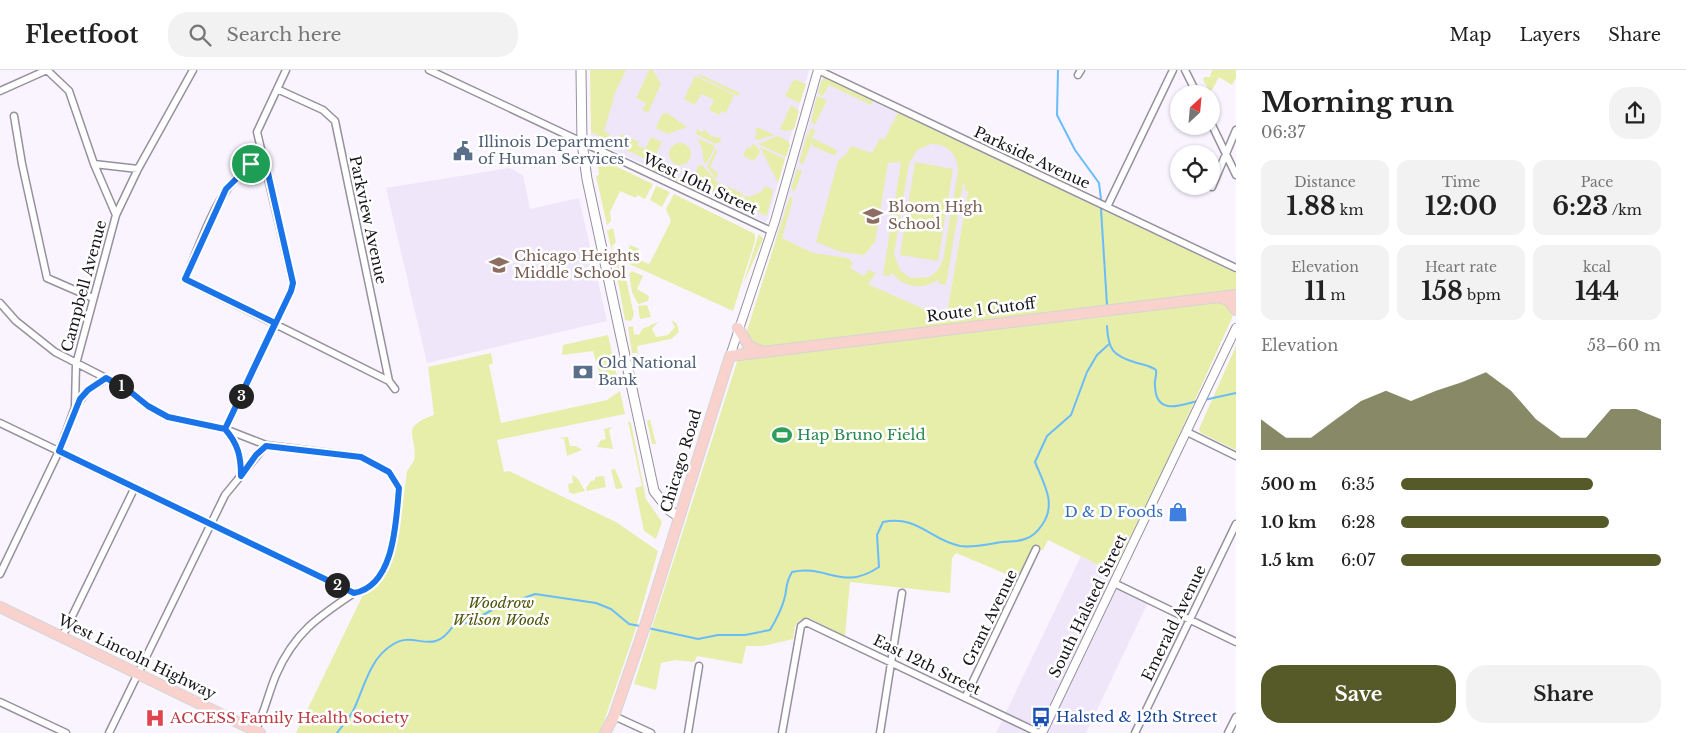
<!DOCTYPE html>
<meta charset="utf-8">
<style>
:root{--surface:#fff;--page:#f2f2f2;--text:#222;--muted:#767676;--line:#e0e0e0;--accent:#565a28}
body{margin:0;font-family:"Libre Baskerville",serif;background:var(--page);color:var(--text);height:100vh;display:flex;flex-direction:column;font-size:19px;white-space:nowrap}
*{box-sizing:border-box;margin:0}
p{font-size:16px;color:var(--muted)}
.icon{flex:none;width:28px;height:28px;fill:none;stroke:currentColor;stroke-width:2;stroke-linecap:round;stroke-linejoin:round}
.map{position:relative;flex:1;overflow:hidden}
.drawer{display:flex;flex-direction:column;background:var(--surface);width:450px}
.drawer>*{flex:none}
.needle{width:32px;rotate:26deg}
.fabs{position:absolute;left:1170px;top:15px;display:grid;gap:10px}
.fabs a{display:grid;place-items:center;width:50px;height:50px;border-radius:50%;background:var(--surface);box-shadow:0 1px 4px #0004;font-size:25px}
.pin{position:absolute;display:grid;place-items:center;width:42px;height:42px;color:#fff;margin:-21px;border:2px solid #fff;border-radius:50%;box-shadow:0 1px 5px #0007}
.km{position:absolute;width:25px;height:25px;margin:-12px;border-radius:50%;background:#222;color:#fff;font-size:14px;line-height:25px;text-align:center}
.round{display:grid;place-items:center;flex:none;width:52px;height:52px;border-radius:20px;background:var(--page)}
.summary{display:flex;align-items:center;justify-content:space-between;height:85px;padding:0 25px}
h1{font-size:28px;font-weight:700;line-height:38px}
.metrics{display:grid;grid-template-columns:repeat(3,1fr);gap:8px;height:85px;padding:5px 25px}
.metrics div{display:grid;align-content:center;border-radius:12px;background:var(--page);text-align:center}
.metrics b{font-size:25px;font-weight:700}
.metrics small{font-size:14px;font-weight:400}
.metrics p{font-size:14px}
.chart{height:140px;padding:10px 25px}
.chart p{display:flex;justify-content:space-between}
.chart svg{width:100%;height:90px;margin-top:5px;fill:var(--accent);opacity:.7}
.action{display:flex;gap:10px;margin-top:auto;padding:10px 25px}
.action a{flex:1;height:58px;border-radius:20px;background:var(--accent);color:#fff;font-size:20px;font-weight:700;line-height:58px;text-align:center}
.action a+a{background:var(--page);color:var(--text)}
ul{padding:0 25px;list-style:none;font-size:16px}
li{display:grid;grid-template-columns:80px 60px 1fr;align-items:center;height:38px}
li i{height:12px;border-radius:6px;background:var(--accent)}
header{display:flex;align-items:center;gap:30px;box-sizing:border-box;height:70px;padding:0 25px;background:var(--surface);border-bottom:1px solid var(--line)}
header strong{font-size:24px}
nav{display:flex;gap:28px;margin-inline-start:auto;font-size:18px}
.search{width:350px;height:45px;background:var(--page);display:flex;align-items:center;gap:12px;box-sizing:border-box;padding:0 18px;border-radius:20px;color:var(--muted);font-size:19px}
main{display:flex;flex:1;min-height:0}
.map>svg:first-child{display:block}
.built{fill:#efe6fa}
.green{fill:#e6eeaa;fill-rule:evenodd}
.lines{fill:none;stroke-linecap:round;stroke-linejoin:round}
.stream{stroke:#69bcfa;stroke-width:2}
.minor-casing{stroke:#97919d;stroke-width:9}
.tertiary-casing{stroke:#97919d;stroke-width:10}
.secondary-casing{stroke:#97919d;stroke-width:11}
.primary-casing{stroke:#d5d5d6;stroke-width:12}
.minor{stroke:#fff;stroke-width:6}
.tertiary{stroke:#fff;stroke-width:8}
.secondary{stroke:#fff;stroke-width:9}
.primary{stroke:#f9d2ce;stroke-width:10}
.route-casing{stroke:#fff;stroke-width:10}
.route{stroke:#1a73e8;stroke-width:6}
.labels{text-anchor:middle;stroke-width:5;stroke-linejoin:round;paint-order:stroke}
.service-label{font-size:15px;fill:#4e5e75;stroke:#fff;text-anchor:start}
.street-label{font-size:15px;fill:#171519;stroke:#fff}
.education-label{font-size:15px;fill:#785e54;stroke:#fff;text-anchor:start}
.leisure-label{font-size:15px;fill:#27864d;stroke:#fff;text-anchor:start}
.shop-label{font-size:15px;fill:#366cbe;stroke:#fff;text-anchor:end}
.park-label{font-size:15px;font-style:italic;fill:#50560e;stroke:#fff}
.transit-label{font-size:15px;fill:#164399;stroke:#fff;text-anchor:start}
.health-label{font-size:15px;fill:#be3a42;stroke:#fff;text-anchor:start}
</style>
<header>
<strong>Fleetfoot</strong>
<div class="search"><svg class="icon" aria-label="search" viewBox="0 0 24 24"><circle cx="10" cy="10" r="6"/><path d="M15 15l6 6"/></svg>Search here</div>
<nav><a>Map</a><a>Layers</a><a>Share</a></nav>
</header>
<main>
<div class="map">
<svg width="1236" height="663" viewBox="0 0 1236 663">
<rect width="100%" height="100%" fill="#f9f4ff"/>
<!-- built -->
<path class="built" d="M591 0H809L768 149 765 152 761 150 594 71 591 66Z
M824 8 975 79 946 250 775 171 821 10Z
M510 98 523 105 530 139 579 128 607 251 427 293 386 118Z
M1081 486 1122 506 1120 512 1151 526 1086 663H996Z"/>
<!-- green -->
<path class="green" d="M590 0H626L613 27 614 28 604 61 610 64 607 70 591 62Z
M649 0H653L661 14 648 43 642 40 646 33 636 28Z
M1212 0H1236V8L1232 15 1219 7 1212 20H1209L1203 10 1204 7H1210Z
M699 4 740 23 738 26 698 6Z
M695 6 734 25 726 43 722 41 719 45 709 40 714 30 701 24 695 35 684 29Z
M825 8 873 31 871 35 829 15 823 26 818 23 822 10Z
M794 9 806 14 800 33 785 26Z
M817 26 827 30 815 55 811 51Z
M791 35 799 41 794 59 786 61 780 59Z
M667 43 687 57 668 64 656 58 662 44Z
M898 43 1236 203V233L1232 248 1170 385 1113 502 1048 470 1043 480 1034 476 1018 509 956 483 952 488 950 523 850 512 845 566 811 549 800 550 795 556 793 569 763 576H746L742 594 697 586 694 592 675 590 661 593 656 620 634 614 790 126 793 129 782 168 813 183 848 188 853 193 850 198 864 206 868 200 876 203 868 214 946 249 968 121 964 120 965 114H963L946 215 939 214V209C923 221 904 218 891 202L890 206 883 205 901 92 888 93 875 172 864 185 841 182 816 172 838 91 846 84 851 76 872 83 880 68 884 70ZM931 74C947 73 958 85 958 101L943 190 938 200 930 207 910 208 900 200 894 184 909 94 917 80Z
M757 57 775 65 757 70 755 67 757 62 755 61Z
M812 58 815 61 812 68 837 80 835 86 813 76 809 68 810 59Z
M697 59 701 62 705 60 711 66 720 68 721 72 716 74 696 64Z
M808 61 811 75 803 94 799 93Z
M621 64 639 72 637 75 645 79 651 67 662 72 653 90 650 91 616 75Z
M778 66 788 71 790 75 786 87 758 74Z
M697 68 715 76 707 93H704L702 78Z
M669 84a11 11 0 1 1 22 0a11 11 0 1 1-22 0Z
M752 74 757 76 760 82 754 91 743 86 747 77 750 79Z
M760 77 785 89 778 113Z
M716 78 717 82 710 97 718 103 716 109 707 97Z
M607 92 653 114 645 129 637 125 636 128 620 121 610 142 611 151 607 155 596 106 599 105 598 95Z
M915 92 953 99 938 191 900 185Z
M654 95 681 108 682 111 679 112 651 99Z
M702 95 718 113 714 122 693 111 698 96Z
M797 99 802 101 795 121 791 119Z
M720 113 743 124 739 133 716 122Z
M656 116 670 122 662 137 650 130Z
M765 116 773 120 767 146 741 134 745 125 749 127 761 122Z
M674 124 755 164V171L733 241 625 192 630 175 639 179 635 188 649 194 651 191 671 151 666 139Z
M613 158 616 172 612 176 613 185 607 161Z
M759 164 763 169 743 215 758 166Z
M615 194 621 195 624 200 634 245 631 251 625 250Z
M632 201 643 206 637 219 649 226 648 231 638 234 632 222 629 204Z
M647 235 651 247 640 249 638 236Z
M671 250 677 254 679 262 671 269 637 276 638 283H632L628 257 633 256 634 264 639 265 642 259 658 252 652 259 656 267 668 265 675 257Z
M608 265 619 315 602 312 593 281 562 285 563 275Z
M1236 276V380L1201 363 1199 359Z
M491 283 493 293 489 295 501 353 607 330 620 321 625 344 497 370 504 402 509 401 616 452 658 481 635 561 600 663H296L364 523C401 496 401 442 407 401 409 398 413 393 414 390 419 367 397 358 434 345L428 297Z
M650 349 656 374H652L647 351Z
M628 351 631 353 646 429 662 452 656 469 644 461 635 418 642 416Z
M613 357 609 360 613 379 597 377 601 370 606 369 604 359Z
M568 367 570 376H576L582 380 567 386 564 369 558 368Z
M615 399 623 418 616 419 611 400Z
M572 405 578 409 585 421 573 424 569 422 568 414 573 413Z
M604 406 606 417 587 421 586 418 591 411 595 410V407Z"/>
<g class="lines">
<!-- stream -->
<path class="stream" d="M1058 0 1057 45 1075 80 1099 113 1101 129
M1101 139 1107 235
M1107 256C1108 280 1113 286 1137 293 1144 295 1149 295 1156 300 1157 306 1154 310 1155 316 1156 345 1179 336 1197 331
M1204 330 1236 323
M648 558 698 569 718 565H745L770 560C776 550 781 541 784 530 788 518 784 516 792 502 827 494 842 522 879 497L877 465 883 452C918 445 930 470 960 476 973 478 989 474 1002 472 1009 471 1018 472 1025 469 1032 467 1038 461 1042 455 1057 434 1044 414 1035 392L1047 366 1071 345 1087 302 1097 285 1108 275
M337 663C342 656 349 649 353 641 364 619 369 589 392 575 415 559 432 588 453 556L470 552 494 539 535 524 596 533 611 539 629 554 640 556"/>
<defs>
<path id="minor" d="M47 0 69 21 94 94 116 145
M429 0 771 161
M818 0 1236 198
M1185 0 1197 24
M1078 5 1081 0
M277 19 323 40 335 51 389 311 395 319
M0 21 47 0
M14 46 22 94 47 208 93 228
M1211 53 1236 105
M265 90C220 103 203 169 185 209L389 311
M94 94 138 99
M1212 117 1236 60
M1107 137 1173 0
M0 233 16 251 55 282 127 319 148 336 168 347 225 359 266 375 361 387 389 402 399 418C396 450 395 516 354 523 318 547 294 563 276 605 268 624 264 645 254 663
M75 337 88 320 106 309
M0 353 354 523
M1187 362 1236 386
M241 406C241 386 238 374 225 359L291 221 293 213 257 62 286 0
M0 504 59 381 75 337 76 294 116 145 138 99 193 0
M1114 513 1236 572
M62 567 135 417
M965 628 1036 479
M0 632 66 663
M614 646 651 663
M109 663 225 425 266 375
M688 663 699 596
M782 663 801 556 806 552 1039 663
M880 663 902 523
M1135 663 1236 454
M1228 663 1236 647"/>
<path id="tertiary" d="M730 286 775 151 818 0
M1042 663 1236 258"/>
<path id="secondary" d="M581 0 582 73 587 109 654 421 669 440 679 447"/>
<path id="primary" d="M1218 227 1228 230 1236 240
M738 258 749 276 761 281
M0 537 260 663
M605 663 614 646 648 547 730 286 1236 225"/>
</defs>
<!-- minor casing -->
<use href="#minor" class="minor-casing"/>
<!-- tertiary casing -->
<use href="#tertiary" class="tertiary-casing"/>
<!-- secondary casing -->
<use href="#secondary" class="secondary-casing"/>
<!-- primary casing -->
<use href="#primary" class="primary-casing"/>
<!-- minor -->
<use href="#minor" class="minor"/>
<!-- tertiary -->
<use href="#tertiary" class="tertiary"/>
<!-- secondary -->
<use href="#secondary" class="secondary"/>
<!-- primary -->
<use href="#primary" class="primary"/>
</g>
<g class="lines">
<defs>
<path id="route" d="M251 94 265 90 293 213 291 221 225 359 168 347 148 336 127 319 106 308 88 320 80 329 59 381 354 523C395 516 396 450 399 418L389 402 361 387 266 376 256 385 241 406C241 386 238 374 225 359L275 253 185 209 226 119 251 94"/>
</defs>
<!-- route casing -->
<use href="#route" class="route-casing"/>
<!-- route -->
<use href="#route" class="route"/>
</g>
<!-- icons -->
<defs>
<symbol id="civic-bare" viewBox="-9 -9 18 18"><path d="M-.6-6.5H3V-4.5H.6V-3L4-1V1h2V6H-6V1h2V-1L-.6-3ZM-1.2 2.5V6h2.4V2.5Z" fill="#5c6f8a" stroke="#fff" stroke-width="2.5" paint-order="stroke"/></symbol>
<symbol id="school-bare" viewBox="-9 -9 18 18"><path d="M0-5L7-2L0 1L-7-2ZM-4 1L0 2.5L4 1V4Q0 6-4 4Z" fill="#8d6e63" stroke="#fff" stroke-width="2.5" paint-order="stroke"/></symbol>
<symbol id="bank-bare" viewBox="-9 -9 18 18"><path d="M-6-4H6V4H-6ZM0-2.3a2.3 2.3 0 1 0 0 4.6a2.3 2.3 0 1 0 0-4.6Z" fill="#5c6f8a" stroke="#fff" stroke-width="2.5" paint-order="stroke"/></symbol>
<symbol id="stadium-bare" viewBox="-9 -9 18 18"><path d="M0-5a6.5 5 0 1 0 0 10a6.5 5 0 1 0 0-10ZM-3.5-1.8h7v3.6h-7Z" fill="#2e9e5b" stroke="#fff" stroke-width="2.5" paint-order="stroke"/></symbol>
<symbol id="shop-bare" viewBox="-9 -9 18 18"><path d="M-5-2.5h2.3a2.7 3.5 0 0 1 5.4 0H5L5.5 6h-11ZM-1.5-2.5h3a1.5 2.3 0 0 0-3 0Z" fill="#3f7fe0" stroke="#fff" stroke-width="2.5" paint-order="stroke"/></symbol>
<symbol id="bus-bare" viewBox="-9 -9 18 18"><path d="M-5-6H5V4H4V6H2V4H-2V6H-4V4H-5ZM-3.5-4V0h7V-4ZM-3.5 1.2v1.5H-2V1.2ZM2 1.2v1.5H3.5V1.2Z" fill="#1a4fb4" stroke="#fff" stroke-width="2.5" paint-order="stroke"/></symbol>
<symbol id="hospital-bare" viewBox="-9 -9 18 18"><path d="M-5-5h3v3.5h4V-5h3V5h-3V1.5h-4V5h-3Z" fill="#e0444e" stroke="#fff" stroke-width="2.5" paint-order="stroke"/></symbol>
</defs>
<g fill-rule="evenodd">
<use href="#civic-bare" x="449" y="67" width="28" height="28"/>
<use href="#school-bare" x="859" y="132" width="28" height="28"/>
<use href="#school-bare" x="485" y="181" width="28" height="28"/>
<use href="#bank-bare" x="569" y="288" width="28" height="28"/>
<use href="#stadium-bare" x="768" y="351" width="28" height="28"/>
<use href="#shop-bare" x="1164" y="428" width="28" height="28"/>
<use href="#bus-bare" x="1027" y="633" width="28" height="28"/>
<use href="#hospital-bare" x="141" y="634" width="28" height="28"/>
</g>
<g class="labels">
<!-- service labels -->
<g class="service-label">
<text x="478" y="77">Illinois Department<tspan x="478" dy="17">of Human Services</tspan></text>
<text x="598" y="298">Old National<tspan x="598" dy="17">Bank</tspan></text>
</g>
<!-- street labels -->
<g class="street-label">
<text transform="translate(1032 88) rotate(25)" y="5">Parkside Avenue</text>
<text transform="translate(700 114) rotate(25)" y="5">West 10th Street</text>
<text transform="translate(368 150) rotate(78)" y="5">Parkview Avenue</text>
<text transform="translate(84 216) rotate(-75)" y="5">Campbell Avenue</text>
<text transform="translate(981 240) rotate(-7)" y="5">Route 1 Cutoff</text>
<text transform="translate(681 391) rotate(-73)" y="5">Chicago Road</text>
<text transform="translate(1088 536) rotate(-64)" y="5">South Halsted Street</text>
<text transform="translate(990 548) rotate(-64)" y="5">Grant Avenue</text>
<text transform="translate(1174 553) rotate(-64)" y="5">Emerald Avenue</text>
<text transform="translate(137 587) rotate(26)" y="5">West Lincoln Highway</text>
<text transform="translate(927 595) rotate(26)" y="5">East 12th Street</text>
</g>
<!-- education labels -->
<g class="education-label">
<text x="888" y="142">Bloom High<tspan x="888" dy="17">School</tspan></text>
<text x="514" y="191">Chicago Heights<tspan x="514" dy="17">Middle School</tspan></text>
</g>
<!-- leisure labels -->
<g class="leisure-label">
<text x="797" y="370">Hap Bruno Field</text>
</g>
<!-- shop labels -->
<g class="shop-label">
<text x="1163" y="447">D &amp; D Foods</text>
</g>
<!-- park labels -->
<g class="park-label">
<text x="501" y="538">Woodrow<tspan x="501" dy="17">Wilson Woods</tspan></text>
</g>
<!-- transit labels -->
<g class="transit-label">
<text x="1056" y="652">Halsted &amp; 12th Street</text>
</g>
<!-- health labels -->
<g class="health-label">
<text x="170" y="653">ACCESS Family Health Society</text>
</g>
</g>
</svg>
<div class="fabs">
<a><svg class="needle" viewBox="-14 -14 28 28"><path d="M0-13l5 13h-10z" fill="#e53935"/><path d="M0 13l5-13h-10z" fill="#767676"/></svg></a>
<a><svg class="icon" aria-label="locate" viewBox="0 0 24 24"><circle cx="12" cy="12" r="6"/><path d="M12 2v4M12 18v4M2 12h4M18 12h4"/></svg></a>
</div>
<div class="pin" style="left:251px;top:94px;background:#1e9e55"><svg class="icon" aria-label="arrive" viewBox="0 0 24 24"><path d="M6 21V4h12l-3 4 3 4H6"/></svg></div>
<b class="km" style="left:121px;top:316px">1</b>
<b class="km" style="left:337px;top:515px">2</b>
<b class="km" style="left:241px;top:326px">3</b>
</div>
<section class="drawer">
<div class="summary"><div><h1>Morning run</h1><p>06:37</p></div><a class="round"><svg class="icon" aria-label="share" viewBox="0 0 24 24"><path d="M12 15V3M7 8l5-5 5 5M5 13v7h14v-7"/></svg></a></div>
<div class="metrics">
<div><p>Distance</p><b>1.88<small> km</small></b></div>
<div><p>Time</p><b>12:00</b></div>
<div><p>Pace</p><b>6:23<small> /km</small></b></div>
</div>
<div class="metrics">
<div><p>Elevation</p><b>11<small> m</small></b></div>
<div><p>Heart rate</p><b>158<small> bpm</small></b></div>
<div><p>kcal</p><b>144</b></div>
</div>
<div class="chart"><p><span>Elevation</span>53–60 m</p>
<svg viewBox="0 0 160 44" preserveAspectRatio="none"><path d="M0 44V29L10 38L20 38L30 29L40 20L50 15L60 20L70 15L80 11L90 6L100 15L110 29L120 38L130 38L140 24L150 24L160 29V44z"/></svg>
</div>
<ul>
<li><b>500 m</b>6:35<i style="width:74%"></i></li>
<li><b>1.0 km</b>6:28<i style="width:80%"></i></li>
<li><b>1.5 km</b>6:07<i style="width:100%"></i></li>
</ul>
<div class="action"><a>Save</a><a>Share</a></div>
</section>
</main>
